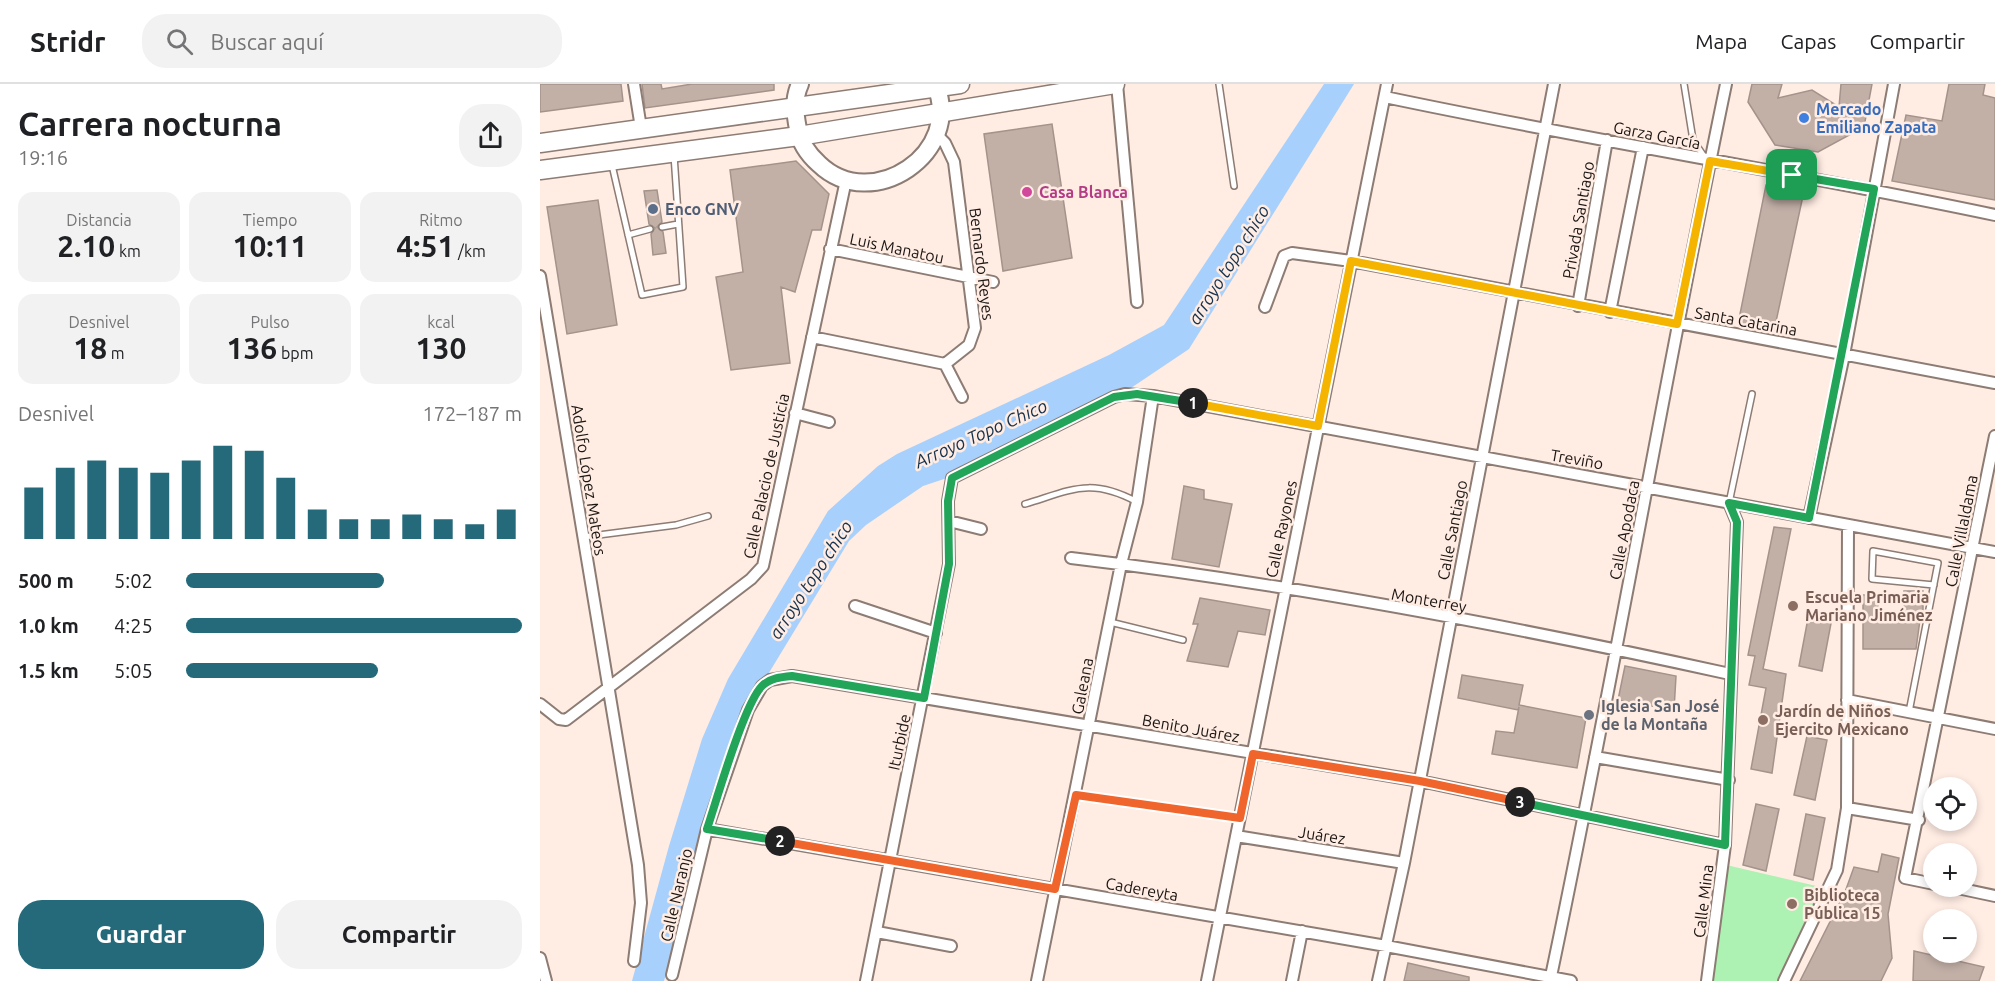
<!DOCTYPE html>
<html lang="es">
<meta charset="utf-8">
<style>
:root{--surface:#fff;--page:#f2f2f2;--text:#202124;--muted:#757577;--line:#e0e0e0;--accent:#256a7a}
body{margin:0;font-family:Ubuntu,sans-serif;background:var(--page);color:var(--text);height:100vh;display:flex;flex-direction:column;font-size:22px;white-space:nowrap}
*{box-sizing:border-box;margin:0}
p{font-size:20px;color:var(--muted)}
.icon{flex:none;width:33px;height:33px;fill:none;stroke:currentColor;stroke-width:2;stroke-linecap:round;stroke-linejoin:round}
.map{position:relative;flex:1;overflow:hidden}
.details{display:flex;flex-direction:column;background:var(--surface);width:540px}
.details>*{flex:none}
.tools{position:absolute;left:1383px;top:693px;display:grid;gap:12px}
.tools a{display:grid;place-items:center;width:54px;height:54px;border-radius:50%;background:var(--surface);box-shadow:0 3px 9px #0003;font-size:30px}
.pin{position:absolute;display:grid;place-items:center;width:51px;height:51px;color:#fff;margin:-26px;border-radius:12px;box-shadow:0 3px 9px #0006}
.km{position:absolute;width:30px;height:30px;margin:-15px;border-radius:50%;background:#222;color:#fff;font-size:16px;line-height:30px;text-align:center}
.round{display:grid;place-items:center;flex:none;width:63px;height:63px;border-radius:24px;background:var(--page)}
.headline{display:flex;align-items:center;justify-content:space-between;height:102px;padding:0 18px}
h1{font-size:33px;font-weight:700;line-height:45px}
.stats{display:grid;grid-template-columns:repeat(3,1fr);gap:9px;height:102px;padding:6px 18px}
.stats div{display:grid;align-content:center;border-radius:15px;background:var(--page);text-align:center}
.stats b{font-size:30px;font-weight:700}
.stats small{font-size:16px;font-weight:400}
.stats p{font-size:16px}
.chart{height:168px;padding:12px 18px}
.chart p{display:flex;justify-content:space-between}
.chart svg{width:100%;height:108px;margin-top:6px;stroke:var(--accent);stroke-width:6}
.primary-button{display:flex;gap:12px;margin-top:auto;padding:12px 18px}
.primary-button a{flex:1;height:69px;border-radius:24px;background:var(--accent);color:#fff;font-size:24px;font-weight:700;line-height:69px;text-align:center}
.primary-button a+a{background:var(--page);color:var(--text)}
ul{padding:0 18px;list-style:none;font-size:20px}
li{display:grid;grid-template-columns:96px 72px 1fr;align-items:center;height:45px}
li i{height:15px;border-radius:8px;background:var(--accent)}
header{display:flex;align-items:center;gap:36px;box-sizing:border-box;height:84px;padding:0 30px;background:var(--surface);border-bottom:2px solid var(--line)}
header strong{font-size:28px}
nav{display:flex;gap:33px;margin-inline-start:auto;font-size:21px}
.search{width:420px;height:54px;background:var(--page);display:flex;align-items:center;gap:15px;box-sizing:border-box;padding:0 21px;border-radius:24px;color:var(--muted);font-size:22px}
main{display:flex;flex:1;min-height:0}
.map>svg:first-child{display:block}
.green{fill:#adf1b3}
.water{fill:#a7d0fc}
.building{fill:#c2b0a7;stroke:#a4938b;stroke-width:1.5}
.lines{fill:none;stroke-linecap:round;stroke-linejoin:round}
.lane-casing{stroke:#8d7c74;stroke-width:8}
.street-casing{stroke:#8d7c74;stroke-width:14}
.secondary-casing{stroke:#8d7c74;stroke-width:20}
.primary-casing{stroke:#8d7c74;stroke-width:21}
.lane{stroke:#fff;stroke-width:5}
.street{stroke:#fff;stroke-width:10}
.secondary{stroke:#fff;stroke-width:16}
.primary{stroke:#fff;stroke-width:18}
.split-1-casing{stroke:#fff;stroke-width:12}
.split-2-casing{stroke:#fff;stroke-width:12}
.split-3-casing{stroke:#fff;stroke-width:12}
.split-4-casing{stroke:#fff;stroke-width:12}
.split-1{stroke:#f5b400;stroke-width:8}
.split-2{stroke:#22a559;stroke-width:8}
.split-3{stroke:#f0652b;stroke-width:8}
.split-4{stroke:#22a559;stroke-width:8}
.shop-dot{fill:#3f7fe0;stroke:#ffece3;stroke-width:2}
.hotel-dot{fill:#d1479c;stroke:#ffece3;stroke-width:2}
.service-dot{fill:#5c6f8a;stroke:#ffece3;stroke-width:2}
.education-dot{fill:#8d6e63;stroke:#ffece3;stroke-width:2}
.worship-dot{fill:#6b7280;stroke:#ffece3;stroke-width:2}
.labels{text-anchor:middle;stroke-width:5;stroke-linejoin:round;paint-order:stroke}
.shop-label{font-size:16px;font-weight:bold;fill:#366cbe;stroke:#ffece3;text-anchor:start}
.street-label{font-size:16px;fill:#1c1613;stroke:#ffece3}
.hotel-label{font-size:16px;font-weight:bold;fill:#b23c85;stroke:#ffece3;text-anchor:start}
.service-label{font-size:16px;font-weight:bold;fill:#4e5e75;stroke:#ffece3;text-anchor:start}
.education-label{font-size:16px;font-weight:bold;fill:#785e54;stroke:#ffece3;text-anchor:start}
.worship-label{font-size:16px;font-weight:bold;fill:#5b616d;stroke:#ffece3;text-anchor:start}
.water-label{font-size:18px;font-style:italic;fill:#14314e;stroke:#ffece3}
</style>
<header>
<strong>Stridr</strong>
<div class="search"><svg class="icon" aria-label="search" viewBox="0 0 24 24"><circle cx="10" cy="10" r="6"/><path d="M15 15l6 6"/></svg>Buscar aquí</div>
<nav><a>Mapa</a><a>Capas</a><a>Compartir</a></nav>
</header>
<main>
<section class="details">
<div class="headline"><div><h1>Carrera nocturna</h1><p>19:16</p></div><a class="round"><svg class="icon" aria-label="share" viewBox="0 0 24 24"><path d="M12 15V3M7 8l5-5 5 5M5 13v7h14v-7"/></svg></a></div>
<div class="stats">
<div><p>Distancia</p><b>2.10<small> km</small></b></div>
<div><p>Tiempo</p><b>10:11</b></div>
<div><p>Ritmo</p><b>4:51<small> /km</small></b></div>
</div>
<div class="stats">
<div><p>Desnivel</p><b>18<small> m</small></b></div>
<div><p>Pulso</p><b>136<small> bpm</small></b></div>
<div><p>kcal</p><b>130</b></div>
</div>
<div class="chart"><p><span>Desnivel</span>172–187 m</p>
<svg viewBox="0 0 160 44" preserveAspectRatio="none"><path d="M5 44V23M15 44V15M25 44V12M35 44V15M45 44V17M55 44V12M65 44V6M75 44V8M85 44V19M95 44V32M105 44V36M115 44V36M125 44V34M135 44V36M145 44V38M155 44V32"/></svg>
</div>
<ul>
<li><b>500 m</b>5:02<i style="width:59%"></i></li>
<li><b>1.0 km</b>4:25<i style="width:100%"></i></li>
<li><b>1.5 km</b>5:05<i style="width:57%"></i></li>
</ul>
<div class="primary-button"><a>Guardar</a><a>Compartir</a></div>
</section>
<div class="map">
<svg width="1455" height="897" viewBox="0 0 1455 897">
<rect width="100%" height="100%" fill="#ffece3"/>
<!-- green -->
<path class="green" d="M1182 780 1289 805 1243 897H1167Z"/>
<!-- water -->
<path class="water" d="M784 0H814L649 265 582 310 419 390 383 402 326 441 309 457 216 610 167 745 124 897H92L129 762 162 655 188 595 288 427 338 382 357 370 569 271 624 241Z"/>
<!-- building -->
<path class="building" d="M0 0H81L83 17 0 28Z
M102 0H121L122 5 152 0H234V6L105 24Z
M1212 0H1242L1238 14 1272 6 1299 23 1301 0H1332L1324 43 1278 68 1235 61 1208 18Z
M1409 0H1445L1443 11 1455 14V116L1352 97 1366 31 1402 37Z
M512 40 532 174 463 187 444 50Z
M256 77 289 110 281 146H272L255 208 241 203 250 279 191 286 176 193 203 188 190 86Z
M1226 101 1264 107 1234 247 1198 240Z
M117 106 122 138 117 143 123 148 126 169 113 171 111 150 115 144 109 140 104 107Z
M58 116 77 241 27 250 7 123Z
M644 402 664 406V415L692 420 679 483 632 475Z
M1234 443 1251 445 1223 585 1246 590 1232 689 1211 685 1226 604 1209 601 1215 572 1208 571Z
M1364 507H1383V532L1380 536 1376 565H1323V511H1338V537H1364Z
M660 514 730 526 725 551 698 547 688 583 647 577 658 540H653Z
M1269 529 1292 534 1282 587 1259 582Z
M1085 582 1136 592 1134 626 1078 616Z
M922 591 983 601 979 621 1046 634 1037 684 952 670 956 647 974 649 979 623 978 626 918 614Z
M1267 652 1287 656 1275 716 1254 711Z
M1216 720 1239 725 1226 787 1203 781Z
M1266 730 1285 734 1273 796 1254 791Z
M1342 770 1359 774 1348 830 1352 874 1341 897H1260L1305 808 1314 783 1338 788Z
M1374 867 1444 883 1439 897H1373Z
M868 879 929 893V897H864Z"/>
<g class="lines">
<defs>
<path id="lane" d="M679 0 694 102
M1144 0 1153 56 1165 74
M72 81 102 211 143 203 134 71
M122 143 138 140
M88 151 110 145
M1189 419 1212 310
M485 420C532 406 550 393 597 418
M43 453 136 441 168 432
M570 538 643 556
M1369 628 1398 479 1333 467 1332 495 1394 501
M536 711 700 734"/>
<path id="street" d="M94 0 101 44
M577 0 597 218
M845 13C1048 56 1252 88 1455 131
M290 165 453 198
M0 192 98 781 101 819 94 877
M1038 222 1067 56
M725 223 744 172 752 169 811 177 1455 299
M1070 228 1103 63
M272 253 405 280 429 261 435 244 414 78 405 59 396 50
M405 280 422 313
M255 329 289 338
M1269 434 1304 271 1354 0
M409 437 441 445
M531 474C752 500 972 542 1190 590
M315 522 396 549
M1307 616 1455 645
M0 620 19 635 26 636 211 495 223 482 306 96
M1055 673 1189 696
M1307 724 1379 736
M167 745 846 862 1031 897
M696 752 864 779
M1394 800 1365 794 1455 352
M1408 802 1455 812
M337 848 411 862
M0 874 6 897
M132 891 167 745 208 626 222 602 230 596 252 592 880 697 1185 761
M326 897 409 480 408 417 412 394 574 313 585 310 613 312 1455 468
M497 897 581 480 597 418 613 312
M667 897 847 0
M752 897 762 847
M838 897 864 779 1014 0
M1010 897C1073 599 1124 298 1186 0
M1167 897 1185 761 1197 438 1189 419
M1244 897 1297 786 1307 724 1308 442"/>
<path id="secondary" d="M260 0C253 15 255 30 258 45 260 59 269 71 279 80 332 131 425 68 395 0"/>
<path id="primary" d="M0 59 420 0
M0 86 259 52 575 0"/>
</defs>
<!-- lane casing -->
<use href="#lane" class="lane-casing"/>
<!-- street casing -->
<use href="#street" class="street-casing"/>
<!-- secondary casing -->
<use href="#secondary" class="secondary-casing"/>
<!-- primary casing -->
<use href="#primary" class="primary-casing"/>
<!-- lane -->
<use href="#lane" class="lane"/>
<!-- street -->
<use href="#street" class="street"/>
<!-- secondary -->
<use href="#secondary" class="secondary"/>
<!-- primary -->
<use href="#primary" class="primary"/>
</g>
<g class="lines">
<defs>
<path id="split-1" d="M653 319 778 342 811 177 1137 240 1170 77 1252 91"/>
<path id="split-2" d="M240 757 167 745C177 715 204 620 222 602 230 594 241 593 252 592L384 614 409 480 408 417 412 394 574 313 597 310 653 319"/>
<path id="split-3" d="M240 757 515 805 536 711 700 734 713 670 880 697 980 718"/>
<path id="split-4" d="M980 718 1185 761 1197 438 1189 419 1269 434 1334 105 1252 91"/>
</defs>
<!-- split-1 casing -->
<use href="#split-1" class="split-1-casing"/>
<!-- split-2 casing -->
<use href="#split-2" class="split-2-casing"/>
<!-- split-3 casing -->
<use href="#split-3" class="split-3-casing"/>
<!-- split-4 casing -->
<use href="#split-4" class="split-4-casing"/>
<!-- split-1 -->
<use href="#split-1" class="split-1"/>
<!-- split-2 -->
<use href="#split-2" class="split-2"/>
<!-- split-3 -->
<use href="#split-3" class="split-3"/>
<!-- split-4 -->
<use href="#split-4" class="split-4"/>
</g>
<!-- markers -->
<circle class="shop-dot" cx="1264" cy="34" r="6"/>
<circle class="hotel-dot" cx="487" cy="108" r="6"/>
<circle class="service-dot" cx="113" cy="125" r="6"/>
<g class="education-dot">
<circle cx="1253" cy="522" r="6"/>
<circle cx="1223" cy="636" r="6"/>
<circle cx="1252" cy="820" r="6"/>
</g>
<circle class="worship-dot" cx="1049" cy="631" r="6"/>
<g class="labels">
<!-- shop labels -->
<g class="shop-label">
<text x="1276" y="31">Mercado<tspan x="1276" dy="18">Emiliano Zapata</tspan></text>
</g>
<!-- street labels -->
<g class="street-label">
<text transform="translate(1117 51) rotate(11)" y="6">Garza García</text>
<text transform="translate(1038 136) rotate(-80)" y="6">Privada Santiago</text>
<text transform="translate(357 164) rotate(12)" y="6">Luis Manatou</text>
<text transform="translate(442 180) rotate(83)" y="6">Bernardo Reyes</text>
<text transform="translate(1206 237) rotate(10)" y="6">Santa Catarina</text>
<text transform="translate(1037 375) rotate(10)" y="6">Treviño</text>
<text transform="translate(226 392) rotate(-78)" y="6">Calle Palacio de Justicia</text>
<text transform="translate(49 396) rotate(81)" y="6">Adolfo López Mateos</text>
<text transform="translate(741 445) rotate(-78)" y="6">Calle Rayones</text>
<text transform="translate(912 446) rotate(-79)" y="6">Calle Santiago</text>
<text transform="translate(1084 446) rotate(-79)" y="6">Calle Apodaca</text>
<text transform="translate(1421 447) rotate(-79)" y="6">Calle Villaldama</text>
<text transform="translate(889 516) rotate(10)" y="6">Monterrey</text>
<text transform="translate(542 602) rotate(-79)" y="6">Galeana</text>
<text transform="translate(651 644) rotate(10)" y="6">Benito Juárez</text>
<text transform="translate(359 658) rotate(-78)" y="6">Iturbide</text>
<text transform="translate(782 751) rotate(9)" y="6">Juárez</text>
<text transform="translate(602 805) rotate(10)" y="6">Cadereyta</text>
<text transform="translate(136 811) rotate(-77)" y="6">Calle Naranjo</text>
<text transform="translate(1163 817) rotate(-83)" y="6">Calle Mina</text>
</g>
<!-- hotel labels -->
<g class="hotel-label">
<text x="499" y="114">Casa Blanca</text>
</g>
<!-- service labels -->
<g class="service-label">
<text x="125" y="131">Enco GNV</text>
</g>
<!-- education labels -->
<g class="education-label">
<text x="1265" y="519">Escuela Primaria<tspan x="1265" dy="18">Mariano Jiménez</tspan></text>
<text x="1235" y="633">Jardín de Niños<tspan x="1235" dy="18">Ejercito Mexicano</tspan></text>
<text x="1264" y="817">Biblioteca<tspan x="1264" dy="18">Pública 15</tspan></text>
</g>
<!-- worship labels -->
<g class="worship-label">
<text x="1061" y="628">Iglesia San José<tspan x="1061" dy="18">de la Montaña</tspan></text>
</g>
<!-- water labels -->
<g class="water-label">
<text transform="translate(689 181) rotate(-58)" y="6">arroyo topo chico</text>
<text transform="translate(441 350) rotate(-24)" y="6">Arroyo Topo Chico</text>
<text transform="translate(271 496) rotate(-57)" y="6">arroyo topo chico</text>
</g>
</g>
</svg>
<div class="tools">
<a><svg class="icon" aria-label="locate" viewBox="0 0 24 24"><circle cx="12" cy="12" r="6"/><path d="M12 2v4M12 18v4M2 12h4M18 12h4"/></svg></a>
<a>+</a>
<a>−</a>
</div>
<div class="pin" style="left:1252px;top:91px;background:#1e9e55"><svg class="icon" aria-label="arrive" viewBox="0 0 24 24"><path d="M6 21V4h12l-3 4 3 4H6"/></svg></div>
<b class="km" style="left:653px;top:319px">1</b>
<b class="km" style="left:240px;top:757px">2</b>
<b class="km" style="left:980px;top:718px">3</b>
</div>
</main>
